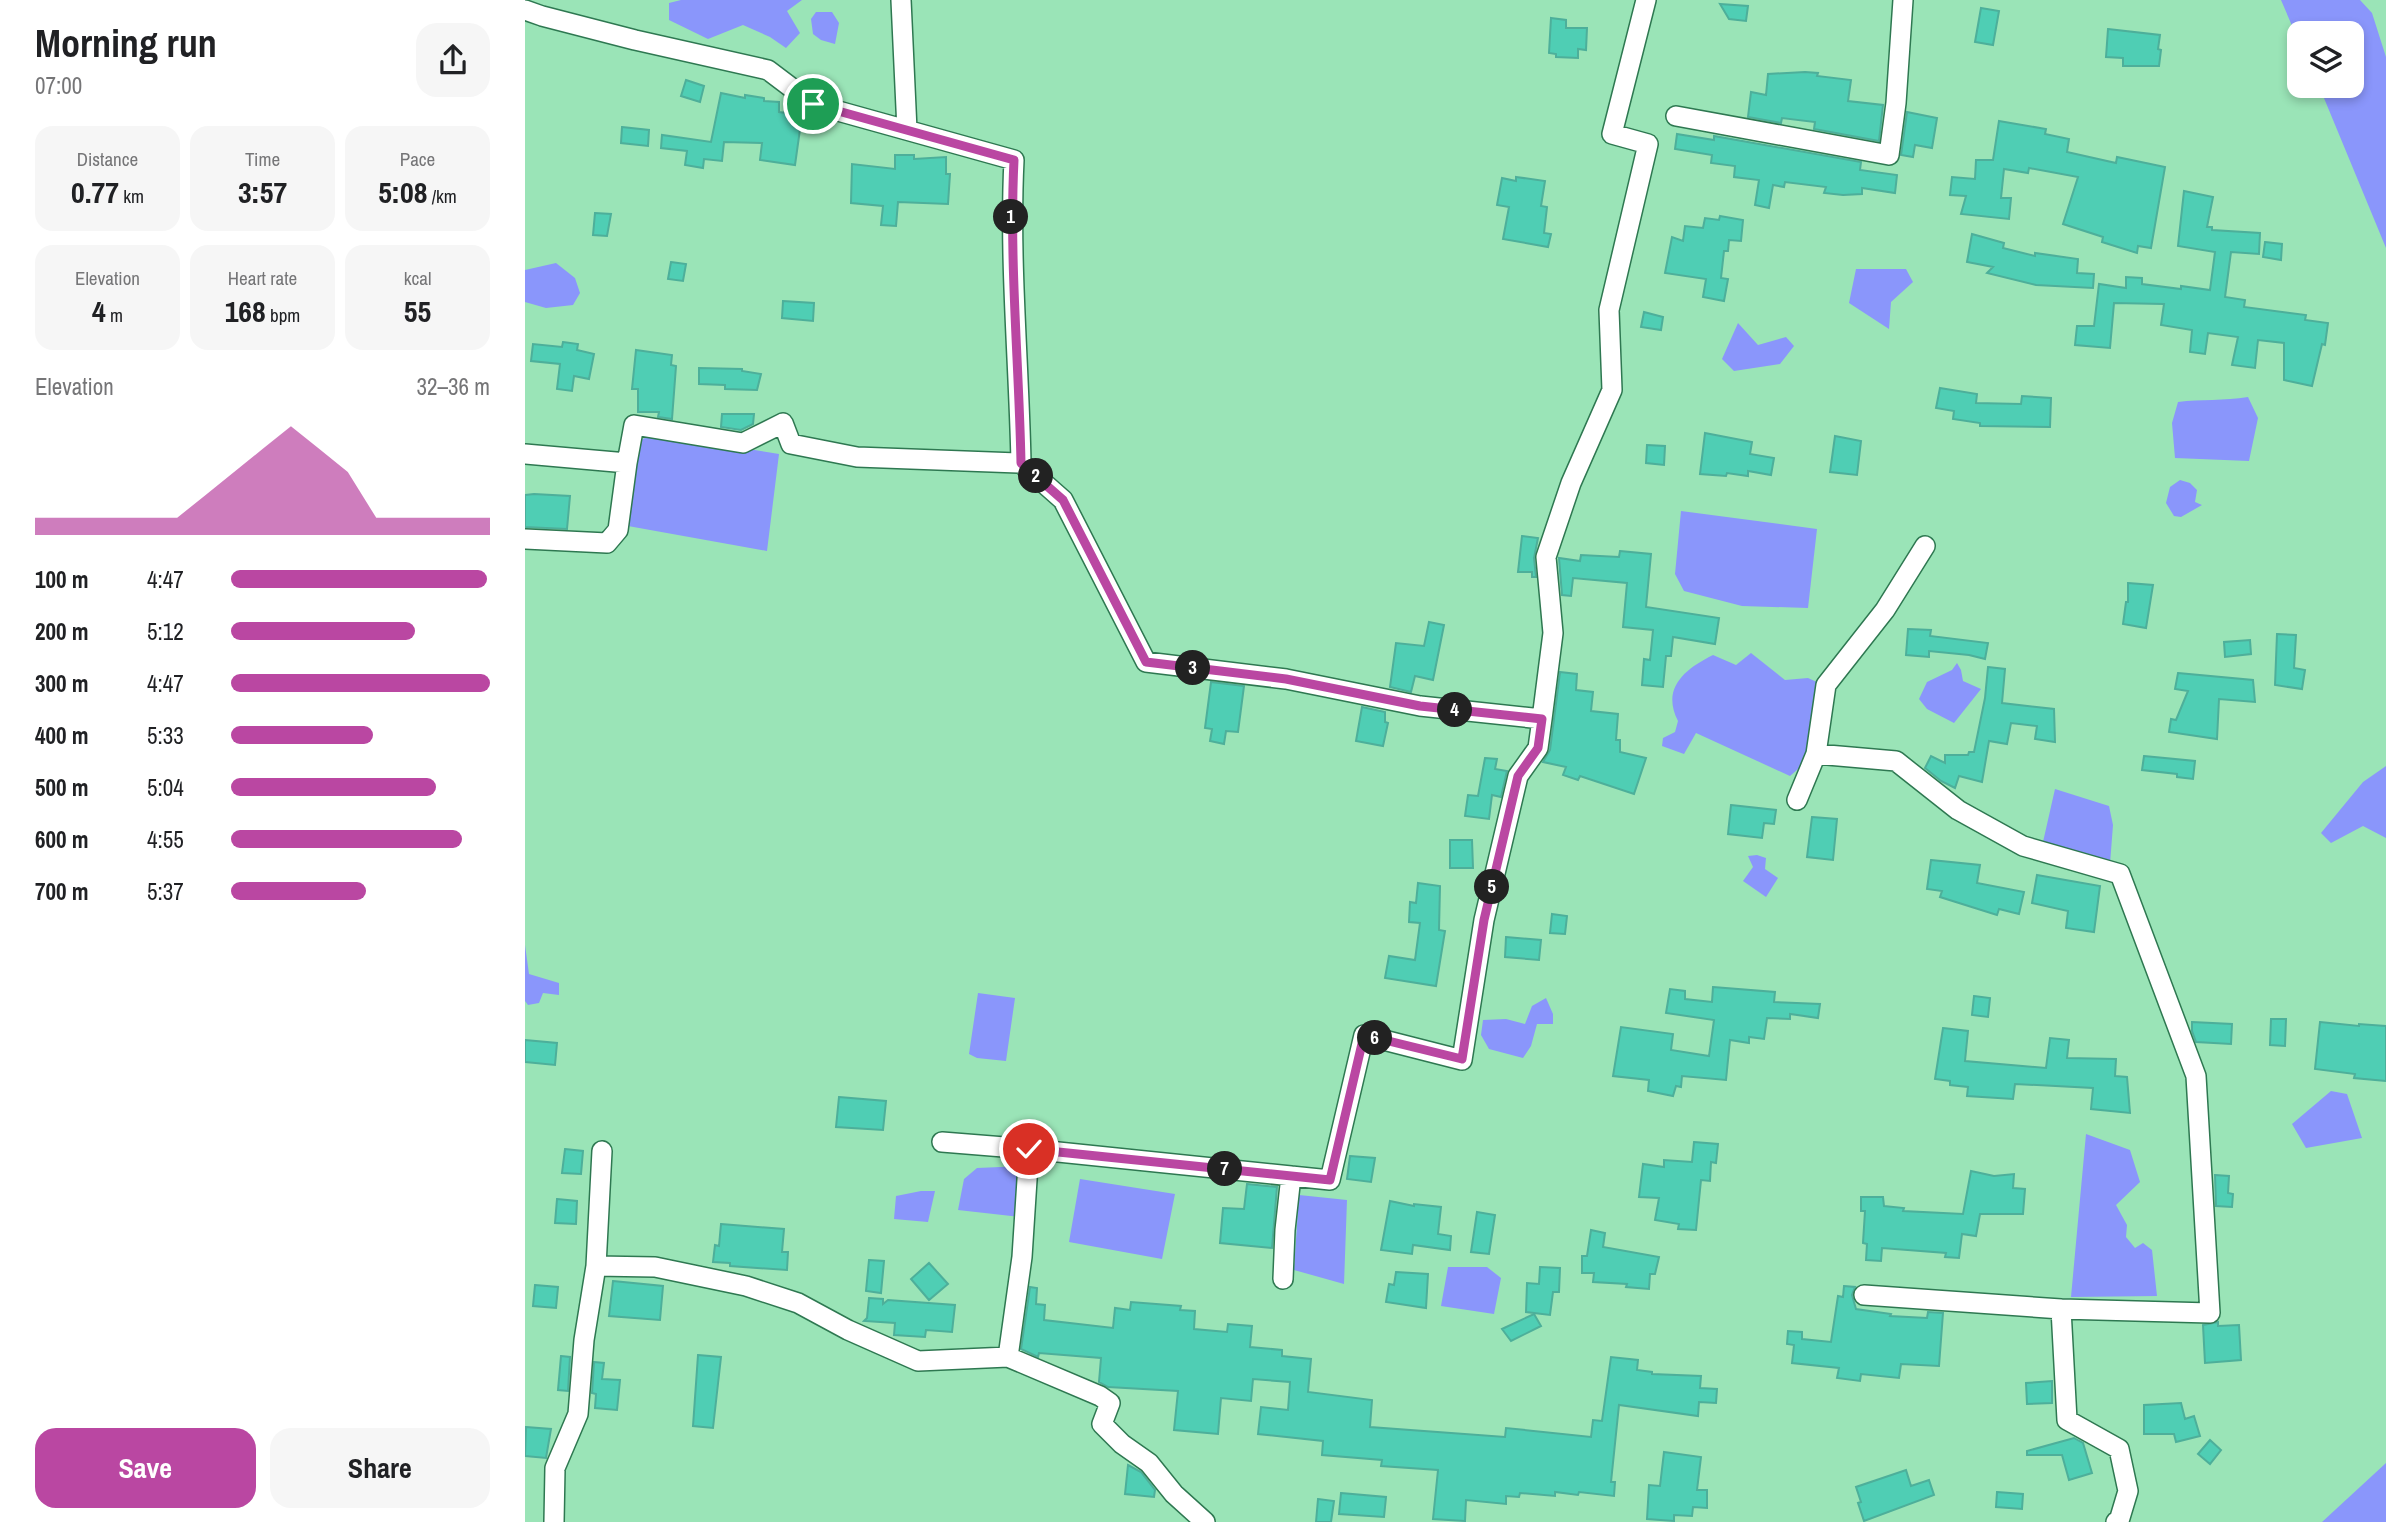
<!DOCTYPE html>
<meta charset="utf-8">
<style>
:root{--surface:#fff;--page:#f6f6f6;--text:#202124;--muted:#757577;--accent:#ba47a2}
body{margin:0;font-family:"Archivo Narrow",sans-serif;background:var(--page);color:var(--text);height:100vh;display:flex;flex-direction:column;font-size:26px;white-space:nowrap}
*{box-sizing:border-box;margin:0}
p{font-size:23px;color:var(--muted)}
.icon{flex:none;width:38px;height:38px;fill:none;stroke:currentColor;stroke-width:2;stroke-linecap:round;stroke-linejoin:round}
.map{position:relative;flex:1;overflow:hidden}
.drawer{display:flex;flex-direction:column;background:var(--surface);width:525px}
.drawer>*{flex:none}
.buttons{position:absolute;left:1762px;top:21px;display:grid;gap:14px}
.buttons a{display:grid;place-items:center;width:77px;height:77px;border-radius:14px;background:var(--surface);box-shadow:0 4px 10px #0003;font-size:35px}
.pin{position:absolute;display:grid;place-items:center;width:60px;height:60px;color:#fff;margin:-30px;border:4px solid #fff;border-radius:50%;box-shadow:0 2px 7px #0007}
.km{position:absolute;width:35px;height:35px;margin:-18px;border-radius:50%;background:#222;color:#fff;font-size:19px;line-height:35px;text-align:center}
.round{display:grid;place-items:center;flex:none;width:74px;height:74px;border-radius:21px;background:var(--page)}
.head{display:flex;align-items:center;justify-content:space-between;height:119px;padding:0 35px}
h1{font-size:38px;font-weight:700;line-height:52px}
.stats{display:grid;grid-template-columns:repeat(3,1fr);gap:10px;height:119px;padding:7px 35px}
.stats div{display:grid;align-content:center;border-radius:18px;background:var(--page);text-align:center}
.stats b{font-size:30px;font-weight:700}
.stats small{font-size:19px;font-weight:400}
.stats p{font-size:19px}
.chart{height:196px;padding:14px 35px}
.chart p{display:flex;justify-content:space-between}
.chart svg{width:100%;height:126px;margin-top:7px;fill:var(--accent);opacity:.7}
.action{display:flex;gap:14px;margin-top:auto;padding:14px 35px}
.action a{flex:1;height:80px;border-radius:21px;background:var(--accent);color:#fff;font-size:28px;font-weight:700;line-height:80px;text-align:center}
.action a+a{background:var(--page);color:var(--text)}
ul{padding:0 35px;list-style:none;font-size:23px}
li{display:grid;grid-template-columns:112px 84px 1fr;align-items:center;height:52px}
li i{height:18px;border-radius:9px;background:var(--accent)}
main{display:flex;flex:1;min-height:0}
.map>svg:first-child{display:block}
.water{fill:#8a96fb}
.building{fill:#4fceb4;stroke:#4daf9a;stroke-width:2}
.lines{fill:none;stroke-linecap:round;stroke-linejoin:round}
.minor-casing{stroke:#2e7851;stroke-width:22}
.minor{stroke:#fff;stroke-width:19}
.route-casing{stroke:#fff;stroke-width:14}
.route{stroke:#ba47a2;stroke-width:9}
</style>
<main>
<section class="drawer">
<div class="head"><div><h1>Morning run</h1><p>07:00</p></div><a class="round"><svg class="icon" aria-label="share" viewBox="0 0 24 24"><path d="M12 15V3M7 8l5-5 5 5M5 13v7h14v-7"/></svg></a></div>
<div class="stats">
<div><p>Distance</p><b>0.77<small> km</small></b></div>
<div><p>Time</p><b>3:57</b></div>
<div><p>Pace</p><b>5:08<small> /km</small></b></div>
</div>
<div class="stats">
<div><p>Elevation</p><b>4<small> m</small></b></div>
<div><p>Heart rate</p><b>168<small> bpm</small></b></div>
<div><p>kcal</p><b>55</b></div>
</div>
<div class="chart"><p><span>Elevation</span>32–36 m</p>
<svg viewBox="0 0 160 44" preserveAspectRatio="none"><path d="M0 44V38L10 38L20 38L30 38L40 38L50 38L60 30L70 22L80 14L90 6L100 14L110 22L120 38L130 38L140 38L150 38L160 38V44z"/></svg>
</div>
<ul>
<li><b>100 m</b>4:47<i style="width:99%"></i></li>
<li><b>200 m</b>5:12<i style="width:71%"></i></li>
<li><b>300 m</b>4:47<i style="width:100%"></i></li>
<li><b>400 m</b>5:33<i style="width:55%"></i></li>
<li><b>500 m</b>5:04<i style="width:79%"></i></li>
<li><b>600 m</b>4:55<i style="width:89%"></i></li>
<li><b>700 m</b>5:37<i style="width:52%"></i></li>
</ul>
<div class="action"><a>Save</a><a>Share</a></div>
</section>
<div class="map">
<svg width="1861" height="1522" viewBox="0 0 1861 1522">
<rect width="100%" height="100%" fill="#9ae4b7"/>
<!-- water -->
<path class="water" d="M156 0H277L262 11 275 33 261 48 245 37 218 25 183 39 144 20V3Z
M1756 0H1835L1847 13 1861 57V248L1794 86H1827V33H1774V42Z
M291 12H307L314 23 310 44 296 40 288 34 286 19Z
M31 263 50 278 55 293 48 305 21 308 0 302V270Z
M1331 269H1381L1388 282 1366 302 1364 329 1324 303Z
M1213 323 1233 345 1261 337 1269 346 1255 364 1209 371 1197 359Z
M1723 397 1733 418 1724 461 1650 458 1647 423 1653 402C1676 399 1699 401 1723 397Z
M128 434 254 454 242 551 103 526 114 441Z
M1655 480 1665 483 1672 490 1670 502 1677 505 1656 517 1649 516 1641 503 1645 487Z
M1156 511 1292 529 1283 608 1217 606 1159 591 1150 574Z
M1226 653 1260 680 1283 678 1294 683 1281 762 1265 776 1171 733 1159 754 1137 746 1138 738 1150 732 1153 721C1136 688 1160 669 1188 655L1211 665Z
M1432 663 1436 670 1438 681 1456 689 1429 723 1402 709 1394 699 1402 682 1427 670Z
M1861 766V838L1838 826 1806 843 1796 833 1838 782Z
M1530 789 1584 806 1588 825 1585 864 1543 853 1518 842Z
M1232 855 1241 858 1240 869 1253 878 1241 897 1218 881 1228 867 1223 856Z
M0 945 4 974 34 983V995L18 993 14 1003 3 1005 0 1001Z
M453 993 490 998 481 1061 452 1058 444 1054Z
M1021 998 1028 1014V1024H1012L1006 1046 998 1058 964 1049 956 1035 958 1020 981 1019 1000 1024 1007 1006Z
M1806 1091 1822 1094 1837 1138 1781 1148 1767 1124Z
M1561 1134 1605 1150 1615 1182 1591 1205 1602 1225 1601 1237 1610 1248 1618 1243 1627 1250 1632 1296 1546 1297Z
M498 1166 496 1217 433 1210 439 1179 452 1168Z
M555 1179 650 1194 637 1259 544 1242Z
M396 1191H410L403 1222 369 1219 371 1196Z
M774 1195 822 1200 819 1284 769 1270Z
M923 1267H962L976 1278 969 1314 916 1306Z
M1861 1463V1522H1797Z"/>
<!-- building -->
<path class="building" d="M1195 4 1223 6 1221 21 1204 19Z
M1456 8 1474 11 1468 45 1450 42Z
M1026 18 1041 20V28H1062L1061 50 1053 49V58L1031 57V54L1024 53Z
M1583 29 1635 35 1633 49 1636 50 1634 66H1598V58L1581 57Z
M1280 72 1293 73 1292 76 1326 80 1323 101 1358 105 1354 141 1289 129 1290 122 1257 118 1256 123 1223 117 1226 92 1241 95 1243 74Z
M161 80 179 86 175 102 156 96Z
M196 93 220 98V95L239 98V101L254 102V112L277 115 270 165 235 160 237 143 199 142 197 161 179 159 178 168 160 165 162 151 136 148 137 135 186 142Z
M1382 112 1412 118 1407 148 1390 145 1388 157 1376 155Z
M1474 121 1521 129 1520 134 1544 139 1542 152 1591 163 1592 157 1640 167 1626 248 1613 246 1612 253 1577 242 1578 237 1538 224 1553 177 1504 168 1503 173 1479 169 1476 198H1486L1484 219 1436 214 1441 196 1425 195 1427 177 1450 179 1451 160H1468Z
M97 127 124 130 123 146 96 143Z
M1152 134 1189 140V136L1336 162 1335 170 1372 175 1370 193 1337 188V194L1318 195 1299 193 1301 187 1260 182 1259 187 1248 185 1244 208 1230 205 1234 180 1209 177 1210 166 1186 163 1187 155 1150 149Z
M370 155H389V159L421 157V174H425L423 204 373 202 371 226 356 225 358 206 326 203 327 164 370 169Z
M991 177 1020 181 1016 206 1022 207 1019 233 1026 234 1023 247 978 239 984 207 972 205 977 178 991 181Z
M1659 191 1688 197 1682 227H1687V230L1735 233 1734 254 1706 252 1700 297 1720 300 1719 307 1781 315 1780 320 1803 323 1800 345 1797 344 1787 386 1759 380V343L1733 340 1730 368 1707 365 1713 337 1683 333 1680 354 1665 352 1667 330 1636 325 1639 304 1589 303 1585 348 1550 345 1552 326H1569L1574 284 1601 288V277L1617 278V284L1656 289V286L1685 290 1690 252 1653 246Z
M70 213 86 214 82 236 68 235Z
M1195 216 1218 220 1216 241 1204 240 1203 251H1199L1196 278 1203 279 1199 301 1178 297 1181 279 1140 273 1147 237 1158 241 1160 226 1178 228 1180 218 1194 220Z
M1447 234 1479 243 1478 248 1510 256V253L1553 259 1552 273 1569 274 1568 288 1511 285 1462 273 1468 267 1442 262Z
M1740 242 1757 244 1756 260 1738 257Z
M146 262 161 264 158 281 143 279Z
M258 301 289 303 288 321 257 318Z
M1119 312 1138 317 1136 330 1116 327Z
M38 342 53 344 52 350 69 354 64 379 49 376 47 391 32 389 35 364 6 361 8 344 37 347Z
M111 350 147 355 146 365 151 366 147 419 133 417 134 412H113V389H107Z
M174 368 217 369V371L236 374 232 390 200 389V385L174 384Z
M1415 388 1452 394 1451 403 1496 404 1497 396 1526 398 1525 427 1455 426V423L1428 419 1429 411 1411 408Z
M197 414H229L228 424 216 430 196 427Z
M1180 433 1227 442 1225 454 1249 458 1246 475 1223 471V476L1202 473 1201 476 1175 474Z
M1310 436 1336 441 1332 475 1305 472Z
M1122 445 1140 446 1139 465 1121 463Z
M9 494 45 496 42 529 0 527V495Z
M997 536 1013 538 1009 558 1011 577H1007V572H993Z
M1095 551 1126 554 1121 607 1194 618 1190 644 1148 637 1146 656H1141L1138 687 1117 685 1119 659 1125 660 1128 630 1098 627 1102 583 1048 578 1046 596 1037 595 1034 558 1055 561 1056 555 1094 557Z
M1603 583 1628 585 1621 628 1598 624 1601 602H1603Z
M904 622 919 625 908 680 890 676 886 692 865 687 871 643 899 646Z
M1383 629 1406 630 1405 636 1463 643 1460 659 1444 655 1404 651V657L1381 655Z
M1752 634 1771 635 1769 668 1780 670 1777 689 1750 685Z
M1725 640 1726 654 1700 657 1699 642Z
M1463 667 1480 669 1477 703 1529 709 1530 742 1510 739 1512 726 1486 723 1482 744 1464 741 1457 782 1434 776 1430 788 1416 781 1400 768 1406 756 1420 763V755H1443L1444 752H1449L1460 698Z
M1035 672 1052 674 1051 690 1068 692 1066 711 1093 714 1091 740H1095V752L1121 758 1109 794 1055 776 1053 780 1038 775 1041 767 1018 762 1025 750Z
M1653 673 1728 680 1730 702 1694 699 1692 739 1644 732 1646 719 1651 720 1663 691 1650 689Z
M686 682 719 686 713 732 701 731 699 744 685 741 687 729 680 728Z
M837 707 860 712V722L863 723 858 746 831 741Z
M1619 756 1670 761 1668 779 1652 777V774L1617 770Z
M960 758 972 759 970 769 982 771 976 797 967 795 964 819 940 816 943 795 953 796Z
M1206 805 1251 810 1249 824 1239 823 1237 838 1203 834Z
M1287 817 1312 819 1308 860 1282 857Z
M925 840H947L948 868H925Z
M1406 860 1455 865 1452 883 1499 892 1494 914 1474 909 1472 915 1415 897 1417 891 1402 889Z
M1512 875 1575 886 1569 932 1541 928 1543 911 1507 903Z
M893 883 915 886 914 930 920 931 911 986 860 978 864 956 890 960 895 923 884 922 885 902 891 903Z
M1027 914 1042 916 1040 934 1025 933Z
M981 937 1016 940 1014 960 980 957Z
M1188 987 1250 992 1249 1002 1295 1004 1293 1018 1265 1014V1019L1242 1018 1239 1039 1224 1037V1043L1205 1040 1201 1080 1157 1076 1156 1087 1151 1086 1148 1096 1123 1091 1124 1080 1088 1076 1096 1027 1148 1034 1146 1050 1184 1056 1189 1020 1141 1013 1145 989 1160 991V999L1187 1002Z
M1449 996 1465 998 1463 1017 1447 1015Z
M1746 1019H1761L1760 1046 1745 1045Z
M1667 1022 1707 1024 1706 1044 1671 1042 1667 1031Z
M1795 1022 1834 1026V1024L1861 1026V1081L1829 1078 1830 1074 1790 1069Z
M1418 1028 1443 1031 1440 1061 1521 1068 1525 1038 1544 1040 1542 1058 1591 1059 1590 1076 1602 1077 1605 1113 1566 1109 1568 1088 1490 1084 1488 1099 1442 1096 1443 1087 1425 1085V1081L1410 1079Z
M0 1040 32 1043 30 1065 0 1062Z
M314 1097 361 1101 358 1130 311 1127Z
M1169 1142 1193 1144 1191 1163 1186 1162 1185 1181 1176 1180 1171 1230 1153 1229 1154 1224 1130 1220 1134 1198 1114 1197 1118 1164 1139 1167V1160L1167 1162Z
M40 1149 58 1151 56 1174 37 1173Z
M825 1156 850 1158 846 1182 822 1179Z
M1446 1171 1469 1176 1489 1174 1488 1188 1500 1189 1498 1214H1455L1451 1236 1437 1234 1434 1258 1420 1257 1421 1253 1357 1248 1356 1261 1341 1260 1342 1244 1338 1243 1340 1211H1336V1197H1358L1359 1206 1379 1208 1378 1211 1438 1214Z
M1690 1175 1704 1176 1703 1193 1708 1194 1707 1207 1691 1206Z
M722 1184 752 1187 747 1248 695 1243 698 1208 719 1209Z
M32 1199 52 1201 51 1224 30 1223Z
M865 1201 889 1206V1204L916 1207 913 1234 926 1236 925 1250 888 1245 887 1254 856 1250Z
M952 1212 970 1215 964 1254 946 1252Z
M196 1224 259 1229 257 1252H263L262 1270 205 1266V1263L188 1262 190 1245 194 1246Z
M1066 1230 1080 1233 1078 1247 1134 1257 1130 1274H1125L1124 1289 1101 1287 1102 1284 1068 1282 1069 1273H1057V1256H1062Z
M344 1260 359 1261 356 1293 341 1291Z
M404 1263 423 1284 404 1300 386 1279Z
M1015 1267 1035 1268 1034 1292H1028L1025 1315 1001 1312 1002 1283 1014 1284Z
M871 1272 903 1274 901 1308 861 1302 864 1284 869 1285Z
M88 1281 138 1286 135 1320 84 1316Z
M10 1285 33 1287 31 1308 8 1306Z
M1319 1286 1330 1287 1327 1295 1331 1309 1366 1314 1365 1316 1402 1318 1403 1312 1418 1313 1414 1366 1376 1364 1374 1378 1336 1374 1335 1381 1312 1378 1314 1368 1267 1363 1269 1345 1262 1344 1263 1331 1277 1332V1339L1306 1342 1313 1296 1318 1297Z
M505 1287 512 1288 511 1304 520 1305 519 1320 588 1328 590 1308 605 1310 606 1302 656 1306 655 1310 670 1311 669 1329 702 1332 703 1324 727 1326 725 1347 757 1350V1356L786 1359 783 1392 847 1400 845 1427 980 1437 981 1428 1066 1437 1068 1420 1077 1421 1086 1357 1113 1360 1112 1370 1127 1372V1374L1176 1376 1175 1388 1192 1389 1191 1403 1174 1402 1173 1416 1094 1405 1086 1482H1090L1089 1496 1054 1492 1053 1495 1030 1492V1496L995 1493 994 1497 981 1496V1504L941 1500 940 1521 908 1519 913 1470 856 1466 857 1460 797 1455 798 1441 733 1434 736 1407 763 1410 765 1382 728 1379 726 1401 696 1398 693 1434 649 1430 653 1391 583 1387 574 1382 576 1358 514 1353 513 1357 496 1349Z
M344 1298 358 1299V1304L363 1300 430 1305 427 1332 401 1330 400 1337 369 1335 370 1323 339 1321 342 1318Z
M1009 1314 1016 1326 986 1341 977 1329Z
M1693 1322V1326L1714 1325 1716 1360 1680 1363 1678 1325Z
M173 1355 196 1357 188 1428 168 1426Z
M36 1356 45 1357 43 1391 33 1390Z
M69 1362 79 1363 77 1379 95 1380 92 1410 70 1408 71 1394 67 1393Z
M1527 1381V1403L1502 1404 1501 1383Z
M1656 1403 1660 1419 1669 1416 1675 1436 1651 1442 1649 1434H1619V1405Z
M1 1427 26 1429 21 1458 0 1456Z
M1549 1438 1558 1443 1567 1473 1544 1480 1537 1455H1502V1451Z
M1685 1440 1696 1450 1685 1464 1673 1454Z
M1139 1452 1176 1457 1172 1490H1182V1508L1168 1507 1167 1516 1149 1515V1521L1122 1519 1124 1485 1135 1486Z
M603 1465 616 1472 630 1490 629 1497 600 1494Z
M1381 1470 1386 1486 1404 1480 1409 1495 1339 1521 1333 1503 1336 1502 1331 1487Z
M1472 1492 1498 1494 1497 1509 1471 1507Z
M816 1493 861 1497 859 1517 814 1514Z
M793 1499 809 1501 806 1522H791Z"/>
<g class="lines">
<defs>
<path id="minor" d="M376 0 382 130
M0 10 17 16 110 40 243 70 288 104 489 160C484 261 494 362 496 463L332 457 266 444 258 423 218 443 109 425 102 463 0 454
M1151 116 1364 155 1371 103 1378 0
M496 463 538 500 621 662 761 679 895 706 1017 719 1013 748 993 776 959 920 937 1060 839 1035 805 1180 504 1149 497 1257 483 1357 575 1396 585 1403 577 1424 597 1444 624 1463 649 1494 680 1522
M0 539 82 543 93 530 102 463
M1017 719 1028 633 1021 557 1046 483 1087 390 1084 310 1123 144 1087 134 1121 0
M1291 754 1301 685 1360 610 1400 546
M1272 800 1291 754 1371 761 1433 810 1498 846 1595 874 1671 1076 1685 1313 1536 1309 1339 1295 1536 1309 1542 1420 1594 1449 1603 1491 1594 1521 1591 1522
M417 1142 504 1149
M77 1151 71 1266 130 1267 221 1286 273 1303 323 1330 393 1361 483 1357
M758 1279 760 1230 766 1176
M29 1522 30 1468 53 1414 59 1340 71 1266"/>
</defs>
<!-- minor casing -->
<use href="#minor" class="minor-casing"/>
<!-- minor -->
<use href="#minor" class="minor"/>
</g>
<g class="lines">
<defs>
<path id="route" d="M288 104 489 160C484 261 494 362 496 463L538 500 621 662 761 679 895 706 1017 719 1013 748 993 776 959 920 937 1059 839 1035 805 1180 504 1149"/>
</defs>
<!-- route casing -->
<use href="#route" class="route-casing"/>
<!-- route -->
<use href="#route" class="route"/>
</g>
</svg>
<div class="buttons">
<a><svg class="icon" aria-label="layers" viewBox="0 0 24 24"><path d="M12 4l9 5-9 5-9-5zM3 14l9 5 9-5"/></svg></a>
</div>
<div class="pin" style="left:288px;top:104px;background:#1e9e55"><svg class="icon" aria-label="arrive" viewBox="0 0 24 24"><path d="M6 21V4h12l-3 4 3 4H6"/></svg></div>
<div class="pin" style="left:504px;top:1149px;background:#d93025"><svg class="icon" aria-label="check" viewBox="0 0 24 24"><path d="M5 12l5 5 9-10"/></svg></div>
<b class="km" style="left:486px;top:217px">1</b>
<b class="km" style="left:511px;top:476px">2</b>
<b class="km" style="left:668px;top:668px">3</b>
<b class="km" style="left:930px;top:710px">4</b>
<b class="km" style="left:967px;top:887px">5</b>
<b class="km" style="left:850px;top:1038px">6</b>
<b class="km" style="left:700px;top:1169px">7</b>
</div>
</main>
